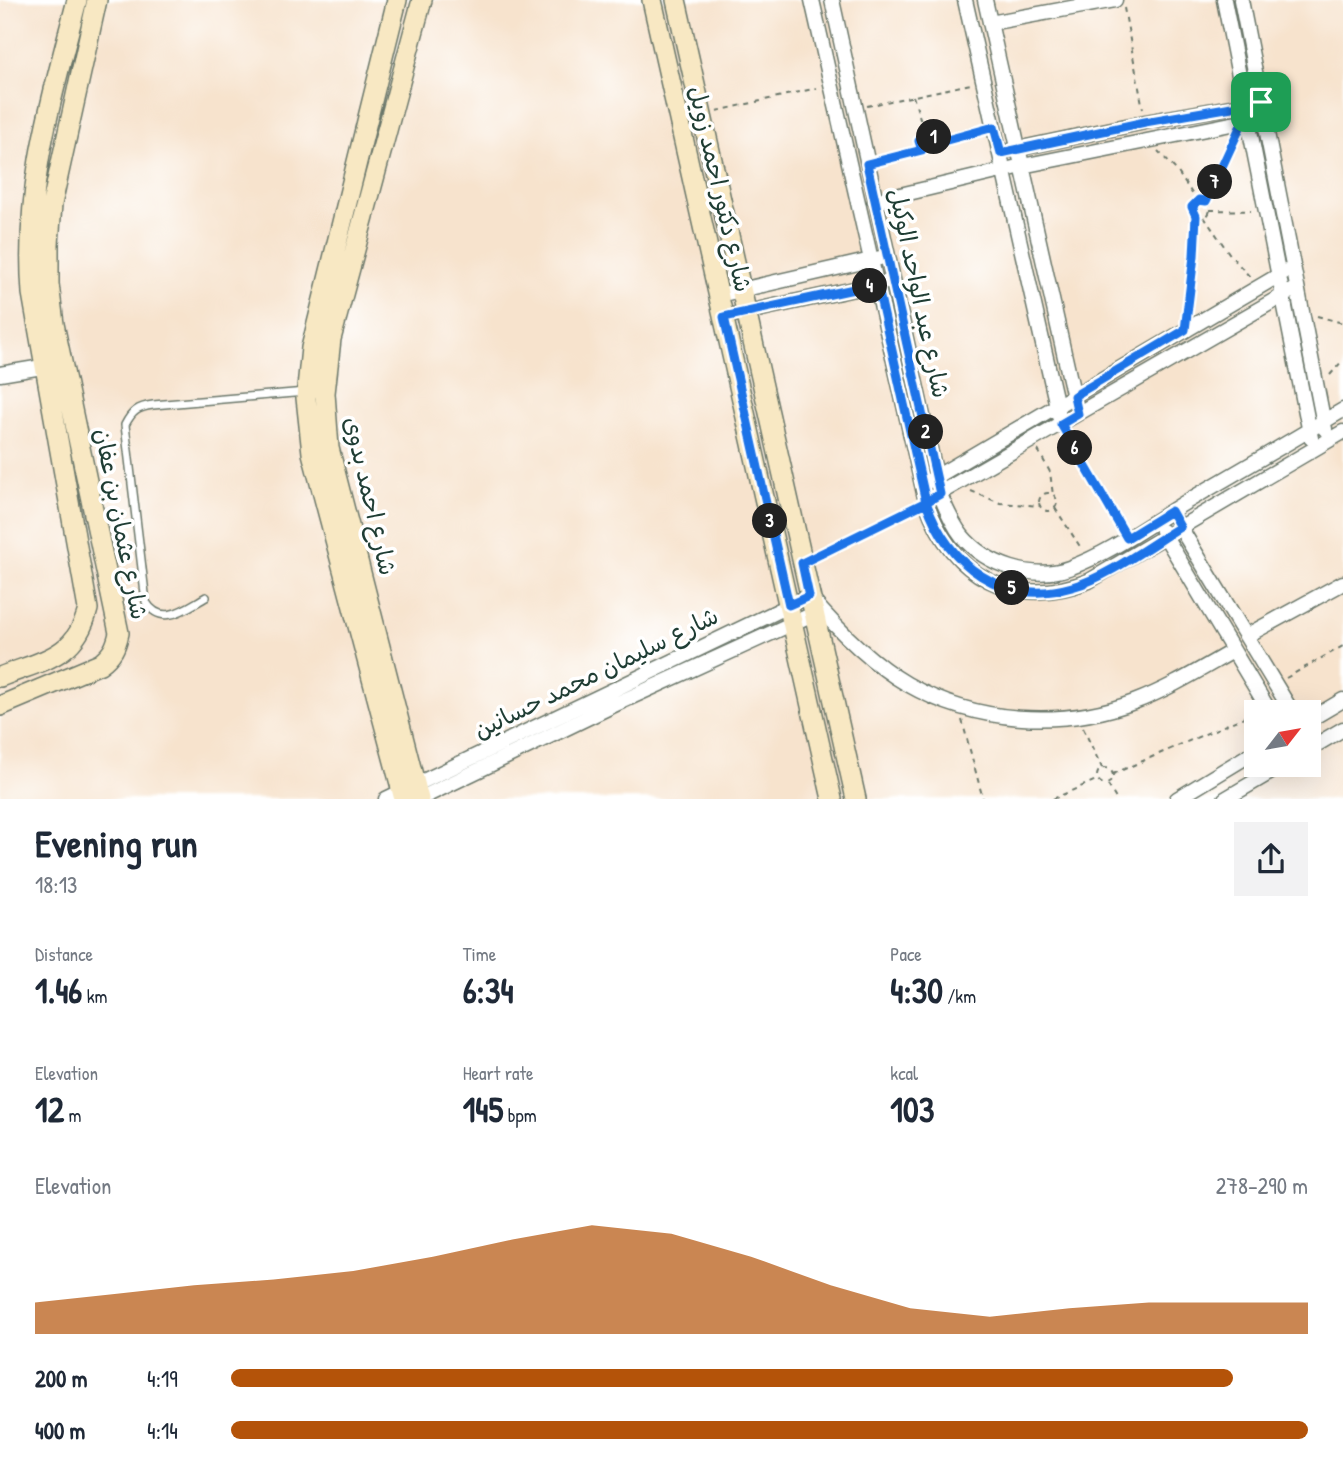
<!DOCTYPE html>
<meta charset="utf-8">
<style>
:root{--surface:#fff;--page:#f2f2f3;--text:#1f2937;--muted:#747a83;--accent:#b45309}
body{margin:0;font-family:"Patrick Hand","Playpen Sans Arabic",sans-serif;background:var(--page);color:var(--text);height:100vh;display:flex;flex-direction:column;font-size:26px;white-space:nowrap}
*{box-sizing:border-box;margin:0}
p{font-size:23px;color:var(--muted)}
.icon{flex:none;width:38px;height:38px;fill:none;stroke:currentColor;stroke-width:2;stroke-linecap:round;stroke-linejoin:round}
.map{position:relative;height:799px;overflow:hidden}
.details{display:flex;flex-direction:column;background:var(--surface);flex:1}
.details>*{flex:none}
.needle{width:46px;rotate:59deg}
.fabs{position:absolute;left:1244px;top:700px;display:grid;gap:14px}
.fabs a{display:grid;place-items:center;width:77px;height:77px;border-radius:0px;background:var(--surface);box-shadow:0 7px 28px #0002;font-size:35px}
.pin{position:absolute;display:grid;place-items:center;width:60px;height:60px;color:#fff;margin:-30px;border-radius:14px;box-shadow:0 4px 10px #0006}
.km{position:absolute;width:35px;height:35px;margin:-18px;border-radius:50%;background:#222;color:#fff;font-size:19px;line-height:35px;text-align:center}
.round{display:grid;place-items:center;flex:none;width:74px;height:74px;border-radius:0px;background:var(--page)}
.head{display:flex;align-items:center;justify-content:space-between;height:119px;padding:0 35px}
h1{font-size:38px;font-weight:700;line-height:52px}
.stats{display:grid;grid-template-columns:repeat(3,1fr);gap:10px;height:119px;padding:7px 35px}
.stats div{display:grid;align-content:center}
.stats b{font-size:35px;font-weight:700}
.stats small{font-size:19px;font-weight:400}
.stats p{font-size:19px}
.chart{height:196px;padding:14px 35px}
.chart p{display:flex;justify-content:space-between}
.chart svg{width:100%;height:126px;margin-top:7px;fill:var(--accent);opacity:.7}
ul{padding:0 35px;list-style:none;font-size:23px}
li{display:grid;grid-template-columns:112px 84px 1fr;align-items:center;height:52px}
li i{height:18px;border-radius:9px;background:var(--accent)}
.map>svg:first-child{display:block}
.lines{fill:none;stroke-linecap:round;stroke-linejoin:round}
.lane-casing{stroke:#6b776a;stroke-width:10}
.street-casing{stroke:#6b776a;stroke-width:17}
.secondary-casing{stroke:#6b776a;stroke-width:22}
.path{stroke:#6b776a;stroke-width:2;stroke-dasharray:5 5;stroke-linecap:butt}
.lane{stroke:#fff;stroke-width:7}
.street{stroke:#fff;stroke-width:14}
.secondary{stroke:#f8e8c3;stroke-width:19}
.route-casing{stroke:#fff;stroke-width:14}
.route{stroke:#1a73e8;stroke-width:9}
.labels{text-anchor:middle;stroke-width:7;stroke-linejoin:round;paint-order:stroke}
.street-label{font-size:24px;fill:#1f3d34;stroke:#fff}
</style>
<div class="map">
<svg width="1343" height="799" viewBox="0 0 1343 799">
<rect width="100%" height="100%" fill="#fff"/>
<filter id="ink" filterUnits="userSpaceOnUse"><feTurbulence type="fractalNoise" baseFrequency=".0143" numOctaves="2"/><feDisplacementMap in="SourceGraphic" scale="14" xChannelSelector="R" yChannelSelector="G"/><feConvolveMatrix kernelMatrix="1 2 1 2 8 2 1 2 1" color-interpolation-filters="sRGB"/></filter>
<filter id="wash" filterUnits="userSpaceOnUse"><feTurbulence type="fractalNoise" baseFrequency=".00686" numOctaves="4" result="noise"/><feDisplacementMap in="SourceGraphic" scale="28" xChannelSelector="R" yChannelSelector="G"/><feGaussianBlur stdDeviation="1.57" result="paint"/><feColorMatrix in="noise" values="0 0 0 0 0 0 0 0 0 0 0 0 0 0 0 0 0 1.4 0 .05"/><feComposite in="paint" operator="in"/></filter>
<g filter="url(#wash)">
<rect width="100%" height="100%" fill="#f7e3cd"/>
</g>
<g filter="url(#ink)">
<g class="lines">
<defs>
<path id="lane" d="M206 597C186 608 162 628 146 602L125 425C132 411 138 407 153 405L306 392"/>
<path id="street" d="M812 0 926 502C952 577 1013 610 1089 581L1343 432
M832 0 940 494C946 509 952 523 962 536 986 565 1033 581 1069 568 1110 553 1148 525 1186 502 1238 472 1291 441 1343 410
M965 0 1061 424
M985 0 1075 402
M1224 0 1311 438
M1241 0 1325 429
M990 23 1115 0
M1012 150 1145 122 1253 103
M875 201 1022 166 1256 119
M719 295 880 258
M724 317 887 282
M0 374 54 365
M929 481 1286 271
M933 497 1289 292
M1177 522 1292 712
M1162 531 1270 712
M1246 636 1343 583
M1309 720 1343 700
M1309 749 1343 729
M386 799 809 596C837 629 869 662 907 684 975 723 1061 729 1134 702 1169 689 1201 669 1233 651
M419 799 616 704 813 614
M1177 799 1256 751
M1225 799 1283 765"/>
<path id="secondary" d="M397 0 311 348 306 398 312 453 404 799
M652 0 832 799
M676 0 856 799
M0 677C42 660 76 658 88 609L32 293C24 187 51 101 77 0
M0 706 100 664C112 655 116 647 119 633L54 324 49 284V244L52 204 97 0
M419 799 329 448 325 393 331 339 422 0"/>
</defs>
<!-- lane casing -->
<use href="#lane" class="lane-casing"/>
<!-- street casing -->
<use href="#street" class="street-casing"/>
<!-- secondary casing -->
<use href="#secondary" class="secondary-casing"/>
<!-- path -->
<path class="path" d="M1124 8 1143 109
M913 96 925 134
M867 106 971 84
M717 111 817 88
M918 143a9 9 0 1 1 18 0a9 9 0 1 1-18 0Z
M936 143 979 131
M1158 151 1177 171 1197 201
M882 160 922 150
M1192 209a9 9 0 1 1 18 0a9 9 0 1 1-18 0Z
M1206 201 1236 136
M1210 210 1251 211
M1204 217 1231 256 1250 277
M1188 313 1196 216
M1317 316 1343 323
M1330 375 1343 360
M1066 434 1120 526
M1038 450 1050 472 1053 495
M971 491 1000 503 1041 506
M1039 502a9 9 0 1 1 18 0a9 9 0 1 1-18 0Z
M1055 508 1081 548
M817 556 913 508
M1286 678 1343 646
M962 720 983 799
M1083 728 1102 768
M1097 776a8 8 0 1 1 16 0a8 8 0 1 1-16 0Z
M1113 774 1253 713
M1108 785 1116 799
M1053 799 1096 780"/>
<!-- lane -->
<use href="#lane" class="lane"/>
<!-- street -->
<use href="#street" class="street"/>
<!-- secondary -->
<use href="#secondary" class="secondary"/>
</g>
</g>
<g class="lines" filter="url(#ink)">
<defs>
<path id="route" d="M1261 102 1145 122 1001 153 994 127 936 143 931 135H925L919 141 922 150 867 164 940 494 926 502 802 563 809 596 789 605 724 317 877 284 926 502C948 565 1002 607 1072 587 1106 578 1149 546 1180 527L1171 511 1127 538 1061 424 1078 414 1074 396 1185 330 1194 256 1196 216 1192 207 1199 200 1206 201 1243 121 1264 117 1261 102"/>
</defs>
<!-- route casing -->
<use href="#route" class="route-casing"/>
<!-- route -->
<use href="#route" class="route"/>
</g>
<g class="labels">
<!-- street labels -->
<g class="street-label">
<text transform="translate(720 189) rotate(77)" y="8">شارع دكتور احمد زويل</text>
<text transform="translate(919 293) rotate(78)" y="8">شارع عبد الواحد الوكيل</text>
<text transform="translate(370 496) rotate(77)" y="8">شارع احمد بدوى</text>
<text transform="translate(121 524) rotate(79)" y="8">شارع عثمان بن عفان</text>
<text transform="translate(596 673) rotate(-26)" y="8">شارع سليمان محمد حسانين</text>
</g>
</g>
</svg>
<div class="fabs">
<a><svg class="needle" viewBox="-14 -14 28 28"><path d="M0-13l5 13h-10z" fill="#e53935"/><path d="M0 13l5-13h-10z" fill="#747a83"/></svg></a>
</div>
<div class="pin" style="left:1261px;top:102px;background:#1e9e55"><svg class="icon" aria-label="arrive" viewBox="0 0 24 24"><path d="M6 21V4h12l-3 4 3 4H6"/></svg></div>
<b class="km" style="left:934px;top:137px">1</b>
<b class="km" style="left:926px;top:432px">2</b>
<b class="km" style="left:770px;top:521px">3</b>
<b class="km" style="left:870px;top:286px">4</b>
<b class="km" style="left:1012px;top:588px">5</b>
<b class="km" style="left:1075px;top:448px">6</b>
<b class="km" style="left:1215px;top:182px">7</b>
</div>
<section class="details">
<div class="head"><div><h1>Evening run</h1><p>18:13</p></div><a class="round"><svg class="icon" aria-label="share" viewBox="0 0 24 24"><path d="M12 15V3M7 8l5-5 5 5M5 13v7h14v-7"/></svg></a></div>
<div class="stats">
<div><p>Distance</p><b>1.46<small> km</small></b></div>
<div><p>Time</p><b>6:34</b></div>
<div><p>Pace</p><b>4:30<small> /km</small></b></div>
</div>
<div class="stats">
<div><p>Elevation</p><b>12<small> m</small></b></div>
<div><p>Heart rate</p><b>145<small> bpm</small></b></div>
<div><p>kcal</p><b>103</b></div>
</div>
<div class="chart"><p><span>Elevation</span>278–290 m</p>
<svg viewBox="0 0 160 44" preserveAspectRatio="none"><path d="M0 44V33L10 30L20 27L30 25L40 22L50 17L60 11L70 6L80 9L90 17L100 27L110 35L120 38L130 35L140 33L150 33L160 33V44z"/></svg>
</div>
<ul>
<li><b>200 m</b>4:19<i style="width:93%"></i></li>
<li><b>400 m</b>4:14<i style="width:100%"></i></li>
</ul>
</section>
